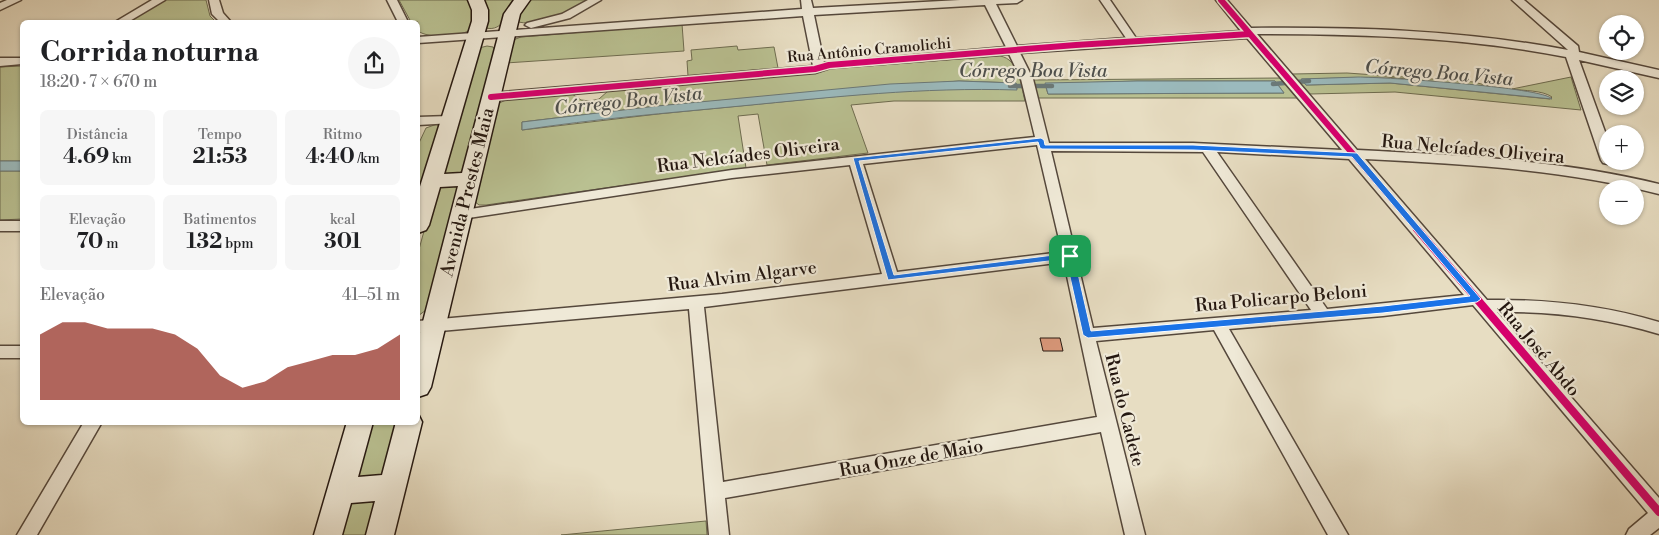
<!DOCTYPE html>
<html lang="pt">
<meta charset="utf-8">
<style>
:root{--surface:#fff;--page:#f6f6f6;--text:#202124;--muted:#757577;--accent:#8f2418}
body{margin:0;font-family:"Libre Bodoni",serif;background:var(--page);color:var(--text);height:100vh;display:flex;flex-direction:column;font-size:19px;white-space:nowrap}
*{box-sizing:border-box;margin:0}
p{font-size:16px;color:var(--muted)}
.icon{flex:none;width:28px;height:28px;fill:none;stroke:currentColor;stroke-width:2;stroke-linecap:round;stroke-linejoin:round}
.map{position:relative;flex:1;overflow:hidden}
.side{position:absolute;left:20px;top:20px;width:400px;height:405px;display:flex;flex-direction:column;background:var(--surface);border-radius:8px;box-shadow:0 1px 4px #0004}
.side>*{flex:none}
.tools{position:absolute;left:1599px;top:15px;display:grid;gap:10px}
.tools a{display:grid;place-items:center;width:45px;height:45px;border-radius:50%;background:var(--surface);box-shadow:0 1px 4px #0004;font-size:25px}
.pin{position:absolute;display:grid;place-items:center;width:42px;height:42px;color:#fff;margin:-21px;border-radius:10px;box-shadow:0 2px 8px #0006}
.round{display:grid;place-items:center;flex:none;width:52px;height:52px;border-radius:26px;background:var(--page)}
.head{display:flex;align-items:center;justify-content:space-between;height:85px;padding:0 20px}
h1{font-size:28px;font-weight:700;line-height:38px}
.metrics{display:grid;grid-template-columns:repeat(3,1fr);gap:8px;height:85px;padding:5px 20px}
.metrics div{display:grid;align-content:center;border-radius:8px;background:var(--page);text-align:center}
.metrics b{font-size:21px;font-weight:700}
.metrics small{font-size:14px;font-weight:400}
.metrics p{font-size:14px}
.chart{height:140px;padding:10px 20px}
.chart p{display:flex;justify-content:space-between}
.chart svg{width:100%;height:90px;margin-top:5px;fill:var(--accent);opacity:.7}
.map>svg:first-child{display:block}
.green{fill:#b9c091;stroke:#6e6c50;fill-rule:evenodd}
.water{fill:#9bbabd;stroke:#6b7978}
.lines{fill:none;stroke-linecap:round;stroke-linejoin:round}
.stream{stroke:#6b7978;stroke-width:4.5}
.building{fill:#de9b7e;stroke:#241710}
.street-casing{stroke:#55483c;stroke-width:3}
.secondary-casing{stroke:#241710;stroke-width:3}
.street{fill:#efe9d7;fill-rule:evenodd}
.secondary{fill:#efe9d7;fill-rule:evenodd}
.cycleway-far1-casing{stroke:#efe9d7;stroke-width:9}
.cycleway-casing{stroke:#efe9d7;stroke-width:11}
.cycleway-far1{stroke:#d6006c;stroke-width:6}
.cycleway{stroke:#d6006c;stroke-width:8}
.route{fill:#1a73e8;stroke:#fff;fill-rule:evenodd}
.labels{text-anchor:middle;stroke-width:4.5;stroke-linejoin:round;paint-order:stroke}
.far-street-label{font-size:15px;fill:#241710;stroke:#efe9d7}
.street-label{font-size:18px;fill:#241710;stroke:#efe9d7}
.water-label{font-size:19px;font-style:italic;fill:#4e504d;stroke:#efe9d7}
</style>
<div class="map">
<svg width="1659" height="535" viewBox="0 0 1659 535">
<rect width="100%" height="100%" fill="#e7ddc2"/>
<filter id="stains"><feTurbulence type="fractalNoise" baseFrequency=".004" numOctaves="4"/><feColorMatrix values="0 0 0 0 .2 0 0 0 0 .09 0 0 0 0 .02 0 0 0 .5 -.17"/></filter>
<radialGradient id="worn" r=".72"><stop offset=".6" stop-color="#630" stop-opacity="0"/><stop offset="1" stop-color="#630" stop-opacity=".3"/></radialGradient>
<!-- green -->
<path class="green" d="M166 0H206L210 16 216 22H127Z
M399 0H469L475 11 470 30C459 37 429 39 418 31V22H411Z
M482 0H517C509 12 503 32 486 28Z
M528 0H589C573 9 533 29 516 21Z
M682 24 684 51 506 63 513 40 521 37Z
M487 46 493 47 495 50 463 170C458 175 450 176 444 174L479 48Z
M737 46 738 50 774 47 778 68 688 76 687 61 692 60 691 50Z
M1000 56C1019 59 1021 86 1025 101H894L851 105 868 153 767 165 758 114 738 116 746 168 486 205H479L474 201 497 104 506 100 572 94 581 100 590 101 599 99 608 91 816 73 828 69ZM959 81 1016 83 1017 89 961 88 892 91 658 114 522 130V122L657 106Z
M22 66V161H0V67Z
M1347 73 1474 82 1492 87 1386 77 1302 79 1306 85 1390 83 1550 99 1552 97C1542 90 1524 91 1512 89L1571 77 1581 110 1395 92 1310 94 1292 74Z
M1280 78 1297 98H1037L1033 80ZM1137 81H1275L1284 93 1048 94 1045 84Z
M437 124 440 128 418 202V145L426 128Z
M0 171H22V219L0 220Z
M457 184 459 187 426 310 418 316V253L435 191 440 186Z
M369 423H398L384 471 380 476 358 478Z
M369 499 376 506 369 535H337L350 504 356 500Z
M706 521 707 535H561Z"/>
<!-- water -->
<path class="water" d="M1358 77C1382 77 1544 87 1552 99L1390 83 1306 85 1301 79Z
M959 81 1016 83 1017 90C922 87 834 97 741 106 668 113 594 119 522 130V122L657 106 890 84Z
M1137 81H1275L1284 93 1048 94 1045 83Z
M0 161H22V171H0Z"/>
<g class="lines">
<!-- stream -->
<path class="stream" d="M1273 84 1309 81
M1010 86H1052"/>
</g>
<!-- building -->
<path class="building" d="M1040 338H1060L1063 351H1043Z"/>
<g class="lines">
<defs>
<path id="street" d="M7 0H21L0 10V3Z
M152 0H165L128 22H115Z
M209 0H219L223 13 231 22H220L212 14Z
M387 0H397L408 22H398Z
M588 0H601L570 18 531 28 525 25 527 23 562 14Z
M801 0H811L813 8 960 0H1022L1017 3 996 4 1017 46 1126 38 1100 0H1110L1136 38 1241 31 1216 0H1227L1251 28C1357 27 1463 30 1568 50L1512 0H1524L1578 46 1579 52 1659 70V78L1579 60 1608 140V161H1614L1608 164 1603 163 1601 160 1566 57C1465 37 1360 34 1257 34L1357 150C1458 155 1561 160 1659 184V194C1563 169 1463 164 1365 159L1487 300C1546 299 1602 305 1659 322V334C1606 318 1552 311 1497 312L1659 498V528L1650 535H1626L1629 529 1648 513 1473 305 1383 316 1229 329 1348 535H1328L1214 330 1096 341 1145 535H1125L1101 432 725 498 729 535H709L689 309 418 333V321L722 294 882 274 850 165 732 178 462 219 457 217 455 214 457 211 732 170 1035 137 1021 79 1009 54 830 68 815 73 491 101 485 97 491 93 813 66 803 16 418 43V37L802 9ZM985 5 1006 47 824 63 814 15ZM1247 38 1342 150 1193 143H1049L1033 79 1020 53ZM1037 145 1062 252 897 272 863 164ZM1051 151 1203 152 1311 310 1093 328ZM1217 152 1349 159 1464 295 1327 309ZM1064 262 1097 417 723 482 704 307Z
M0 58H22V64L0 66Z
M449 116 453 117 455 120 453 123 418 125V117Z
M0 221H22V231H0Z
M0 346H22V358H0Z
M84 422H102L37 535H17Z"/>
<path id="secondary" d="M468 0H484L488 10V21L444 174 462 173 504 14 514 0H530L520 14 431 387 427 394 418 397V341L458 186 440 187 429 225 426 230 418 233V193L472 21V10Z
M418 414 422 422 394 535H366L375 501 351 503 342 535H314L347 422H373L358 477 382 475 396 422H418Z"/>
</defs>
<!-- street casing -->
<use href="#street" class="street-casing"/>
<!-- secondary casing -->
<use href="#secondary" class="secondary-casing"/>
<!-- street -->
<use href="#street" class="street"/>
<!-- secondary -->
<use href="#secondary" class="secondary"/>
<defs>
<path id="cycleway-far1" d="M1221 0 1418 230
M491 97 815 69 829 65 1076 45 1250 34"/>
<path id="cycleway" d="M1417 229 1659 512"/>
</defs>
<!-- cycleway-far1 casing -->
<use href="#cycleway-far1" class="cycleway-far1-casing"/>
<!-- cycleway casing -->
<use href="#cycleway" class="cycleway-casing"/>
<!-- cycleway-far1 -->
<use href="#cycleway-far1" class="cycleway-far1"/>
<!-- cycleway -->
<use href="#cycleway" class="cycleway"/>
</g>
<!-- route -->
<path class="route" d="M1041 138 1044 140 1045 145H1193L1357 153 1481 299 1477 302 1383 313 1088 338 1083 335 1066 259 888 280 853 158ZM1038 142 1040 148 1042 149 1193 150 1352 157 1470 296 1383 306 1091 331 1074 256 1070 253 894 275 859 161Z"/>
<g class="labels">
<!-- far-street labels -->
<g class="far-street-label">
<text transform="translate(869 50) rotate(-5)" y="5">Rua Antônio Cramolichi</text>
</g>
<!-- street labels -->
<g class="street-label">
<text transform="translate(1473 149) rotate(5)" y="6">Rua Nelcíades Oliveira</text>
<text transform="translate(748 155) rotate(-7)" y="6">Rua Nelcíades Oliveira</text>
<text transform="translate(467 192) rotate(-76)" y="6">Avenida Prestes Maia</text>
<text transform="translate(742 276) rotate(-7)" y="6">Rua Alvim Algarve</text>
<text transform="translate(1281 298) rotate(-5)" y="6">Rua Policarpo Beloni</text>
<text transform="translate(1539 349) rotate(50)" y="6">Rua José Abdo</text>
<text transform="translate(1125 410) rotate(76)" y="6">Rua do Cadete</text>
<text transform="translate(911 458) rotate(-10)" y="6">Rua Onze de Maio</text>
</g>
<!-- water labels -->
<g class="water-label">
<text x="1033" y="77">Córrego Boa Vista</text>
<text transform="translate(1439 72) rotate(5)" y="7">Córrego Boa Vista</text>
<text transform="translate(628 100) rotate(-6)" y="7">Córrego Boa Vista</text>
</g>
</g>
<rect width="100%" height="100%" filter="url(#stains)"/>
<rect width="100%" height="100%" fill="url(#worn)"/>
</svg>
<div class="tools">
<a><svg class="icon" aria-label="locate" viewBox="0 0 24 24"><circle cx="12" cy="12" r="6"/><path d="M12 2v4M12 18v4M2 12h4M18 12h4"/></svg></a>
<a><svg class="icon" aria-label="layers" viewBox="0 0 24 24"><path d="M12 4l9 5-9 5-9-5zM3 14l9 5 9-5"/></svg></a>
<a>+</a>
<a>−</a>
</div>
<div class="pin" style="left:1070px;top:256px;background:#1e9e55"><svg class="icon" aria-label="arrive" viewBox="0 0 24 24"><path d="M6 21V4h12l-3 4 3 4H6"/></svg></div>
<section class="side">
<div class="head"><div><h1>Corrida noturna</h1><p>18:20 · 7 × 670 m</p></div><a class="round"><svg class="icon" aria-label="share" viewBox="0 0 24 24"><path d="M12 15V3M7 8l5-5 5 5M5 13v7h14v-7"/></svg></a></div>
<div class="metrics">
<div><p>Distância</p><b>4.69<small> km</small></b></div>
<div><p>Tempo</p><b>21:53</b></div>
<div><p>Ritmo</p><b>4:40<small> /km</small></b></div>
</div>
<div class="metrics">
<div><p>Elevação</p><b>70<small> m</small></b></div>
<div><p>Batimentos</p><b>132<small> bpm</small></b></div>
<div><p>kcal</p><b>301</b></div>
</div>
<div class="chart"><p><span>Elevação</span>41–51 m</p>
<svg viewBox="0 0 160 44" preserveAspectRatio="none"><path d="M0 44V12L10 6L20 6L30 9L40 9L50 9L60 12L70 19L80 32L90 38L100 35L110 28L120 25L130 22L140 22L150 19L160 12V44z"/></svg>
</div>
</section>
</div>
